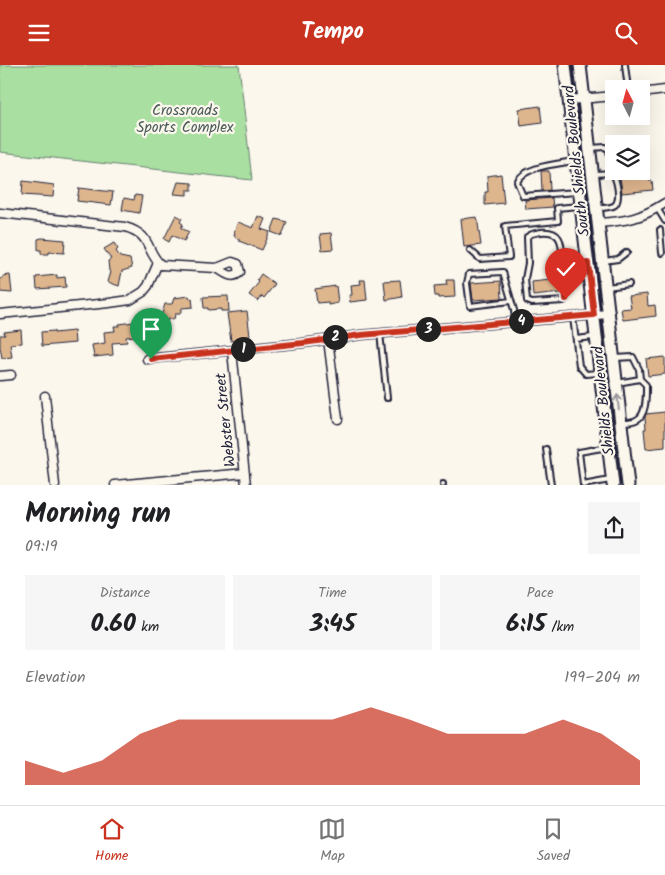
<!DOCTYPE html>
<meta charset="utf-8">
<style>
:root{--surface:#fff;--page:#f6f6f6;--text:#202124;--muted:#757577;--line:#e0e0e0;--accent:#c8321e}
body{margin:0;font-family:Kalam,sans-serif;background:var(--page);color:var(--text);height:100vh;display:flex;flex-direction:column;font-size:19px;white-space:nowrap}
*{box-sizing:border-box;margin:0}
p{font-size:16px;color:var(--muted)}
.icon{flex:none;width:28px;height:28px;fill:none;stroke:currentColor;stroke-width:2;stroke-linecap:round;stroke-linejoin:round}
.map{position:relative;height:420px;overflow:hidden}
.details{display:flex;flex-direction:column;background:var(--surface);flex:1}
.details>*{flex:none}
.needle{width:32px;rotate:354deg}
.fabs{position:absolute;left:605px;top:15px;display:grid;gap:10px}
.fabs a{display:grid;place-items:center;width:45px;height:45px;border-radius:0px;background:var(--surface);box-shadow:0 5px 20px #0002;font-size:25px}
.pin{position:absolute;display:grid;place-items:center;width:42px;height:42px;color:#fff;margin:-51px -21px;border-radius:50% 50% 50% 0;rotate:-45deg;box-shadow:0 0 5px #0007}
.pin .icon{rotate:45deg}
.km{position:absolute;width:25px;height:25px;margin:-12px;border-radius:50%;background:#222;color:#fff;font-size:14px;line-height:25px;text-align:center}
.round{display:grid;place-items:center;flex:none;width:52px;height:52px;border-radius:0px;background:var(--page)}
.headline{display:flex;align-items:center;justify-content:space-between;height:85px;padding:0 25px}
h1{font-size:28px;font-weight:800;line-height:38px}
.figures{display:grid;grid-template-columns:repeat(3,1fr);gap:8px;height:85px;padding:5px 25px}
.figures div{display:grid;align-content:center;border-radius:0px;background:var(--page);text-align:center}
.figures b{font-size:25px;font-weight:800}
.figures small{font-size:14px;font-weight:400}
.figures p{font-size:14px}
.chart{height:140px;padding:10px 25px}
.chart p{display:flex;justify-content:space-between}
.chart svg{width:100%;height:90px;margin-top:5px;fill:var(--accent);opacity:.7}
header{display:flex;justify-content:space-between;align-items:center;height:65px;padding:0 25px;background:var(--accent);color:#fff;font-size:22px;font-weight:800}
.dock{display:flex;justify-content:space-around;align-items:center;height:70px;border-top:1px solid var(--line);background:var(--surface);font-size:14px;color:var(--muted)}
.dock a{display:grid;justify-items:center;gap:2px}
.dock .active{color:var(--accent)}
.map>svg:first-child{display:block}
.green{fill:#aadfa2;stroke:#66806e}
.building{fill:#deb68e;stroke:#22223b}
.lines{fill:none;stroke-linecap:round;stroke-linejoin:round}
.lane-casing{stroke:#22223b;stroke-width:8}
.street-casing{stroke:#22223b;stroke-width:11}
.primary-casing{stroke:#22223b;stroke-width:15}
.lane{stroke:#fbf7ec;stroke-width:4}
.street{stroke:#fbf7ec;stroke-width:8}
.primary{stroke:#fbf7ec;stroke-width:11}
.oneway{stroke:#99979c}
.route-casing{stroke:#fff;stroke-width:10}
.route{stroke:#c8321e;stroke-width:6}
.labels{text-anchor:middle;stroke-width:4.5;stroke-linejoin:round;paint-order:stroke}
.park-label{font-size:15px;fill:#4b5b5a;stroke:#fbf7ec}
.street-label{font-size:15px;fill:#22223b;stroke:#fbf7ec}
</style>
<header><svg class="icon" aria-label="menu" viewBox="0 0 24 24"><path d="M4 6h16M4 12h16M4 18h16"/></svg>Tempo<svg class="icon" aria-label="search" viewBox="0 0 24 24"><circle cx="10" cy="10" r="6"/><path d="M15 15l6 6"/></svg></header>
<div class="map">
<svg width="665" height="420" viewBox="0 0 665 420">
<rect width="100%" height="100%" fill="#fbf7ec"/>
<filter id="ink" filterUnits="userSpaceOnUse"><feTurbulence type="fractalNoise" baseFrequency=".02" numOctaves="2"/><feDisplacementMap in="SourceGraphic" scale="10" xChannelSelector="R" yChannelSelector="G"/><feConvolveMatrix kernelMatrix="1 2 1 2 8 2 1 2 1" color-interpolation-filters="sRGB"/></filter>
<g filter="url(#ink)">
<!-- green -->
<path class="green" d="M0 0H239L252 115 0 87Z"/>
<!-- building -->
<path class="building" d="M540 41 542 58 521 61 519 44Z
M648 105 649 116H652L653 125 622 128 620 111 632 110V107Z
M541 106H549L550 125 542 126Z
M501 109 504 138 485 140V127H488L487 111Z
M23 116 54 120 53 132 22 130Z
M178 117 192 118V125H187V130L174 129Z
M79 123 113 127 111 140 77 136Z
M135 130 142 131 139 148 122 145 124 133 134 135Z
M552 133 553 142 526 144 525 135Z
M176 150 182 153 180 157 183 159 181 163 189 167 184 176 172 170 169 177 164 174Z
M258 151 265 154 261 164 270 167 262 185 239 176V174L234 171 235 168 234 167 238 157 253 163Z
M477 152 481 180 464 182 461 154Z
M276 154 287 157 282 171 271 167Z
M331 168 333 184 322 185 320 169Z
M42 173 65 175 64 188 49 187V189H41V185H38V174Z
M114 178 118 184 116 186 120 192 130 194 132 203 122 206 119 221 108 217 111 207 109 206 108 196 111 194 104 184Z
M261 209 275 219 264 233 262 231 258 236 249 230 259 217 257 215Z
M10 210 12 228 0 227V214L3 213V211Z
M57 210V213L65 212 66 222 37 224 36 212Z
M560 214 561 228 533 231 532 217Z
M360 215H365L367 235 350 237 349 230H352L351 220 361 219Z
M400 215 402 232 386 235 384 216Z
M446 215H454L455 232 438 233V231H435L434 221 447 220Z
M501 216 502 233 473 235 471 218Z
M336 221 338 238 328 240V237L317 238 315 224Z
M647 229 648 241 655 240 656 251 623 255 621 244 631 243 629 231Z
M189 231 190 234 192 233 193 242 182 243 180 249H175L174 254H168L165 263 158 261 165 239H172L174 233Z
M228 231 229 246H221V244L208 245V243H204L203 232Z
M247 246 250 271 240 272V275L231 276 227 248Z
M134 257 135 271 126 272 127 277 112 278 113 290 94 292 92 280 105 278 104 267 115 266 114 261H119V259Z
M21 265 22 278 10 279 12 292 2 293 0 282V270H5L4 267Z
M54 266V268L74 266 75 278 42 281 41 267Z
M665 292V309L648 311 646 294Z
M665 347V382L646 384 644 364H646L645 352 646 349Z"/>
<g class="lines">
<defs>
<path id="lane" d="M625 0 628 24
M591 83 605 82 609 85 612 108
M574 96C558 99 524 101 517 117L523 131 577 127
M595 109 612 108C617 114 621 134 615 140 611 143 603 143 598 143
M657 143 665 156
M660 165 662 188
M470 185 480 194 509 192 505 161 558 156 557 143 579 141
M604 196 618 194 627 187
M563 200 566 234 564 236 532 238 527 236 525 214 528 198 527 172C531 168 535 168 541 167 565 165 561 182 563 200L586 198
M607 222 629 219
M511 236 470 241 467 218 469 209 503 207 514 245 515 257
M573 252 579 301 586 309 598 308
M380 268 387 333
M576 274 593 272
M615 293 633 292 639 304 640 314 617 318
M623 357C627 357 632 357 636 355 647 351 646 330 646 320L640 314
M546 384 551 420
M443 419V420
M583 420 579 387 608 382
M583 420 610 415"/>
<path id="street" d="M641 28 665 25
M569 35 614 31
M0 148 125 162C153 170 145 186 161 200L217 203 232 197 238 199 240 207C232 215 225 208 217 203
M598 158C627 156 640 154 665 138
M0 249 109 238 130 235 143 227 148 221 158 198
M328 274 338 354
M232 286 246 420
M147 294 303 278 361 270 608 249
M0 311 11 310
M45 331 55 420
M115 420 245 408"/>
<path id="primary" d="M565 0 613 420
M580 0 628 420"/>
</defs>
<!-- lane casing -->
<use href="#lane" class="lane-casing"/>
<!-- street casing -->
<use href="#street" class="street-casing"/>
<!-- primary casing -->
<use href="#primary" class="primary-casing"/>
<!-- lane -->
<use href="#lane" class="lane"/>
<!-- street -->
<use href="#street" class="street"/>
<!-- primary -->
<use href="#primary" class="primary"/>
</g>
<!-- one-way arrows -->
<defs><path id="oneway-shaft" d="M-6 0H5M1.5-3L5.5 0L1.5 3" fill="none" stroke-width="1.6" stroke-linecap="round" stroke-linejoin="round" transform="scale(1.25)"/></defs>
<use class="oneway" href="#oneway-shaft" transform="translate(618 337) rotate(-96)"/>
</g>
<g class="lines" filter="url(#ink)">
<defs>
<path id="route" d="M151 294 303 278 361 270 594 250 588 198 564 200 566 234"/>
</defs>
<!-- route casing -->
<use href="#route" class="route-casing"/>
<!-- route -->
<use href="#route" class="route"/>
</g>
<g class="labels">
<!-- park labels -->
<g class="park-label">
<text x="185" y="50">Crossroads<tspan x="185" dy="17">Sports Complex</tspan></text>
</g>
<!-- street labels -->
<g class="street-label">
<text transform="translate(576 96) rotate(-96)" y="5">South Shields Boulevard</text>
<text transform="translate(603 336) rotate(-96)" y="5">Shields Boulevard</text>
<text transform="translate(225 355) rotate(-96)" y="5">Webster Street</text>
</g>
</g>
</svg>
<div class="fabs">
<a><svg class="needle" viewBox="-14 -14 28 28"><path d="M0-13l5 13h-10z" fill="#e53935"/><path d="M0 13l5-13h-10z" fill="#757577"/></svg></a>
<a><svg class="icon" aria-label="layers" viewBox="0 0 24 24"><path d="M12 4l9 5-9 5-9-5zM3 14l9 5 9-5"/></svg></a>
</div>
<div class="pin" style="left:151px;top:294px;background:#1e9e55"><svg class="icon" aria-label="arrive" viewBox="0 0 24 24"><path d="M6 21V4h12l-3 4 3 4H6"/></svg></div>
<div class="pin" style="left:566px;top:234px;background:#d93025"><svg class="icon" aria-label="check" viewBox="0 0 24 24"><path d="M5 12l5 5 9-10"/></svg></div>
<b class="km" style="left:243px;top:284px">1</b>
<b class="km" style="left:335px;top:272px">2</b>
<b class="km" style="left:428px;top:264px">3</b>
<b class="km" style="left:521px;top:256px">4</b>
</div>
<section class="details">
<div class="headline"><div><h1>Morning run</h1><p>09:19</p></div><a class="round"><svg class="icon" aria-label="share" viewBox="0 0 24 24"><path d="M12 15V3M7 8l5-5 5 5M5 13v7h14v-7"/></svg></a></div>
<div class="figures">
<div><p>Distance</p><b>0.60<small> km</small></b></div>
<div><p>Time</p><b>3:45</b></div>
<div><p>Pace</p><b>6:15<small> /km</small></b></div>
</div>
<div class="chart"><p><span>Elevation</span>199–204 m</p>
<svg viewBox="0 0 160 44" preserveAspectRatio="none"><path d="M0 44V32L10 38L20 32L30 19L40 12L50 12L60 12L70 12L80 12L90 6L100 12L110 19L120 19L130 19L140 12L150 19L160 32V44z"/></svg>
</div>
</section>
<nav class="dock">
<a class="active"><svg class="icon" aria-label="home" viewBox="0 0 24 24"><path d="M3 11l9-7 9 7M6 9v11h12V9"/></svg>Home</a>
<a><svg class="icon" aria-label="map" viewBox="0 0 24 24"><path d="M3 6l6-2 6 2 6-2v14l-6 2-6-2-6 2zM9 4v14M15 6v14"/></svg>Map</a>
<a><svg class="icon" aria-label="saved" viewBox="0 0 24 24"><path d="M7 4h10v16l-5-4-5 4z"/></svg>Saved</a>
</nav>
